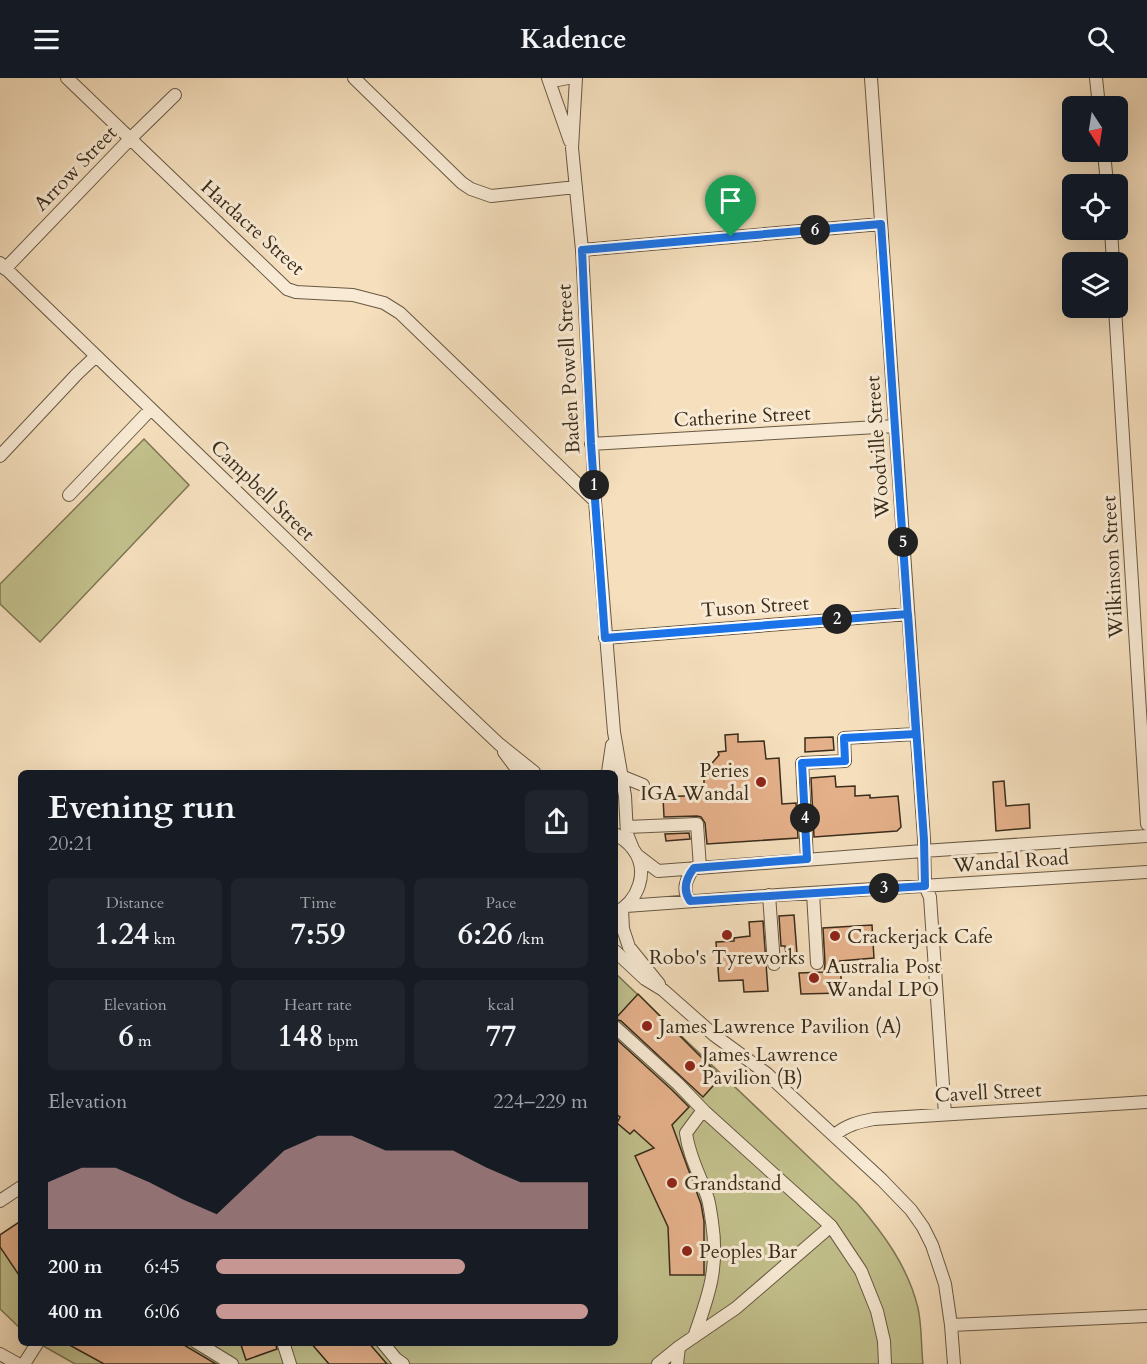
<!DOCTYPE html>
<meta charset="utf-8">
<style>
:root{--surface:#171b24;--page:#20242c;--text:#f1f3f6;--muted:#9ea1a6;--accent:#c59692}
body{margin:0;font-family:Cardo,serif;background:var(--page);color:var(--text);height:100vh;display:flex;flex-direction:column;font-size:22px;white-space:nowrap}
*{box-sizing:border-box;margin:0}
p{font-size:20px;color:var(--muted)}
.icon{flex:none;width:33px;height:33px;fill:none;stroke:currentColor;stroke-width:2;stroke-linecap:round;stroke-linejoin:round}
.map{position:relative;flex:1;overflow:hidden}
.drawer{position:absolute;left:18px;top:692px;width:600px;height:576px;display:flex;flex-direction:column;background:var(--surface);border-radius:9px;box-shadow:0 6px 24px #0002}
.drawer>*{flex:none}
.needle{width:39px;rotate:168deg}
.fabs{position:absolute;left:1062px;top:18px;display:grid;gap:12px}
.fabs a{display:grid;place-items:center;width:66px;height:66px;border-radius:9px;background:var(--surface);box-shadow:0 6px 24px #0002;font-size:30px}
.pin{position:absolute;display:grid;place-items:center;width:51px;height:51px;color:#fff;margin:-62px -26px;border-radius:50% 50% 50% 0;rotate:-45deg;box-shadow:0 0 6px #0007}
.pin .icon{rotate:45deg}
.km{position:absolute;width:30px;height:30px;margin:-15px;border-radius:50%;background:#222;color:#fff;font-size:16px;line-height:30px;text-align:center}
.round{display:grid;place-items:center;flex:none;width:63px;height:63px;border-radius:9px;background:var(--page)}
.summary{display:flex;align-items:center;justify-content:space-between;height:102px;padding:0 30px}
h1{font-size:33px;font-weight:600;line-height:45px}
.stats{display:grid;grid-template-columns:repeat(3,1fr);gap:9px;height:102px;padding:6px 30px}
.stats div{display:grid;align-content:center;border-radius:9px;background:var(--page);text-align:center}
.stats b{font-size:30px;font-weight:600}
.stats small{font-size:16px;font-weight:400}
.stats p{font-size:16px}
.chart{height:168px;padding:12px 30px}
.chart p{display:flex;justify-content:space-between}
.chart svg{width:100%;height:108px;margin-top:6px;fill:var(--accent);opacity:.7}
ul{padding:0 30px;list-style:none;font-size:20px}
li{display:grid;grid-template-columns:96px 72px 1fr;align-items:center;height:45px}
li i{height:15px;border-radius:8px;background:var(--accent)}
header{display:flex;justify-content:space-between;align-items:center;height:78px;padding:0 30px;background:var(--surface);font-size:27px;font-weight:600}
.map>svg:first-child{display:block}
.green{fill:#c2c08c;stroke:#7e7653;stroke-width:1.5}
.building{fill:#e4b08a;stroke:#3a2c1a;stroke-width:1.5}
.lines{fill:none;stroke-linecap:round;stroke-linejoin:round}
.minor-casing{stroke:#695943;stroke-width:14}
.minor{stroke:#f8ead4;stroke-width:12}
.route-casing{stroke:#fff;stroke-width:12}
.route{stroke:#1a73e8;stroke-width:8}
.poi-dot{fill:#8f2418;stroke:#f8ead4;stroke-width:2}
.labels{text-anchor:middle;stroke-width:6;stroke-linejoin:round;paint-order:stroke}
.street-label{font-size:20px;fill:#3a2c1a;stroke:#f8ead4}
.poi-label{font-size:20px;fill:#3a2c1a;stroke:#f8ead4;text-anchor:start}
</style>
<header><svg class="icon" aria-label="menu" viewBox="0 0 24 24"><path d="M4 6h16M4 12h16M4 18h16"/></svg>Kadence<svg class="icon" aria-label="search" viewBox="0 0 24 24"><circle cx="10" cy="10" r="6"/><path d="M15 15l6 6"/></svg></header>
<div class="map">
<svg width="1147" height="1286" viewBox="0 0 1147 1286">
<rect width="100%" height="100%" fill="#f5dfbd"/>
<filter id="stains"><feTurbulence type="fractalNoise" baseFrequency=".00333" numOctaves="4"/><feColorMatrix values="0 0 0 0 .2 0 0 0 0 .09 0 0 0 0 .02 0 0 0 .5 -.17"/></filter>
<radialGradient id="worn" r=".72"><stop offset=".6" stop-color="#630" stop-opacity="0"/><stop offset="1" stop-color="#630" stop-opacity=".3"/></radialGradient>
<!-- green -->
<path class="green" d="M144 361 189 407 40 564 0 526V506Z
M615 895 857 1125C884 1156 908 1189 918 1230 922 1248 921 1268 923 1286H75L38 1265 615 1264Z
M21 1143V1251L0 1231V1157Z"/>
<!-- building -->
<path class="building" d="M738 656V664L764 663 766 681 779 680 782 726 796 725 798 760 707 766 705 745 701 739 697 738 664 739 663 719 704 717V699L708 698 707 691 719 677 718 674 726 673 725 657Z
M833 659 834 672 805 674V660Z
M835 698 836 709 855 708V718L870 717V720L898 718 901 749 897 753 814 759 811 700Z
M1004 703 1006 728 1029 726 1030 750 996 753 993 704Z
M689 755 690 761 666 763 665 756Z
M794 837 797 876H786L785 868H781L779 838Z
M763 843 768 913 744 914 743 902 719 903 716 864 734 863V860L750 858 749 844Z
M872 847 874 880 840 883 842 915 801 916 799 895 824 894 825 885 823 850Z
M638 916 721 999 703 1019 621 943 615 941Z
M615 960 672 1012 689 1029 672 1047 701 1126 704 1143V1197H670L668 1149 635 1078 654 1070 634 1052 630 1056 617 1045 620 1039 615 1035Z
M21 1143V1200L0 1169V1157Z
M64 1264H179L216 1286H104Z
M240 1264H275L277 1271 246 1282Z
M310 1264H368L387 1286H329Z"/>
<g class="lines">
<defs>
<path id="minor" d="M67 0 287 211 296 214 353 217 384 225 400 235 595 423
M354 0 462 105 471 111 491 118 576 109
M548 0 570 63
M548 0 558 2 568 0
M576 0 572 70 582 172 595 423 614 654 625 718 627 756 633 771
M871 0 924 761 925 808 930 819 945 1036
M1096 0 1099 28
M1104 74 1107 106
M1111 152 1113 184
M582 172 881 146
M0 185 442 612 499 666 534 694
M5 191 130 61 175 17
M1115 230 1147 746
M591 366 894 348
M0 378 77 296 96 278
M69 417 151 331
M605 560 908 536
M504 674 519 694
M608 694 612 667
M621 698 643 707
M627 749 697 746 700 790
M615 756C622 760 628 764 633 771 650 793 638 824 615 835
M637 777 658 793 923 773 1147 758
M807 781 802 685 845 683 844 660 916 656
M813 815 817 885
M769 817 774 886
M689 823C682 811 686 801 694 790
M626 828 778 817 1147 794
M622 831 623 851 629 869 659 906
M615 873 645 901 663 912 714 957 766 995 882 1102 911 1132 923 1149 932 1167 945 1206 951 1247 954 1286
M615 949 678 1006 705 1034 831 1148 861 1193 877 1233 884 1263 885 1286
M835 1057C846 1047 859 1044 874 1041L1147 1024
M0 1123 21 1109
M951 1247 1147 1238
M694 1259C709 1217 719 1189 712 1144 711 1137 710 1129 708 1121 701 1099 689 1079 686 1055L703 1032
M196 1264 232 1286
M283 1264 290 1286
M382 1264 396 1281 403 1286
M679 1269 736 1230 831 1148
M0 1276 18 1286
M24 1286 38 1264
M658 1286 679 1269 677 1286"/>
</defs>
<!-- minor casing -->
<use href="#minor" class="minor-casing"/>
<!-- minor -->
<use href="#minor" class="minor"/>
</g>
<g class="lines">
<defs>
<path id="route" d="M731 159 582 172 591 366 605 560 908 536 924 762 925 808 690 823C682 811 686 800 694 790L807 781 802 685 845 683 844 660 916 656C904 486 892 316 881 146L731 159"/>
</defs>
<!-- route casing -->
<use href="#route" class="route-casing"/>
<!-- route -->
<use href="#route" class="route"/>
</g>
<!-- markers -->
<g class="poi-dot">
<circle cx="761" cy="704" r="6"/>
<circle cx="727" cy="857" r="6"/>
<circle cx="835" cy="858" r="6"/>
<circle cx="814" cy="900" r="6"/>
<circle cx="647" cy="948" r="6"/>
<circle cx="690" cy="988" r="6"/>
<circle cx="672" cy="1105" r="6"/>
<circle cx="687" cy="1173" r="6"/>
</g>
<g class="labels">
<!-- street labels -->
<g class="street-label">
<text transform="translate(75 90) rotate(-46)" y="7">Arrow Street</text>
<text transform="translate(253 149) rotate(42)" y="7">Hardacre Street</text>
<text transform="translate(568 291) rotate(-93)" y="7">Baden Powell Street</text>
<text transform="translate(742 338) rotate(-3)" y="7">Catherine Street</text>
<text transform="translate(877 369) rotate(-94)" y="7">Woodville Street</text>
<text transform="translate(263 412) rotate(44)" y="7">Campbell Street</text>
<text transform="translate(1112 489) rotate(-93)" y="7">Wilkinson Street</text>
<text transform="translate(755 528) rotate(-4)" y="7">Tuson Street</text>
<text transform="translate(1011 783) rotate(-4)" y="7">Wandal Road</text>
<text transform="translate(988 1014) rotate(-3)" y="7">Cavell Street</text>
</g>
<!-- poi labels -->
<g class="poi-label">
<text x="749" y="699" text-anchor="end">Peries<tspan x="749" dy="23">IGA Wandal</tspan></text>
<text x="847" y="865">Crackerjack Cafe</text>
<text x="727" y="886" text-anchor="middle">Robo's Tyreworks</text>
<text x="826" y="895">Australia Post<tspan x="826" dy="23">Wandal LPO</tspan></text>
<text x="659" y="955">James Lawrence Pavilion (A)</text>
<text x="702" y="983">James Lawrence<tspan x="702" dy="23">Pavilion (B)</tspan></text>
<text x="684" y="1112">Grandstand</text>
<text x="699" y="1180">Peoples Bar</text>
</g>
</g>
<rect width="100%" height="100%" filter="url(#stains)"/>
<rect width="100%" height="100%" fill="url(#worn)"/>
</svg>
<div class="fabs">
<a><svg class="needle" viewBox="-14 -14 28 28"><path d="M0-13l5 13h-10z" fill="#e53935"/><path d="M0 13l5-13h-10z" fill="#9ea1a6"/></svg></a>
<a><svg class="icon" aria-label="locate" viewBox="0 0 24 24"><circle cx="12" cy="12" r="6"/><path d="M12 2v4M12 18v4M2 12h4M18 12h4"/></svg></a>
<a><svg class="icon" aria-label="layers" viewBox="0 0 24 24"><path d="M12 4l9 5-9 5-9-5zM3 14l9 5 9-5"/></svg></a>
</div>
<div class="pin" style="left:731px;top:159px;background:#1e9e55"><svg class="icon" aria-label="arrive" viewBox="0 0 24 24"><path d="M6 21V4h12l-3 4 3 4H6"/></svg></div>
<b class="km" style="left:594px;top:407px">1</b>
<b class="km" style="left:837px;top:541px">2</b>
<b class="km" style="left:884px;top:810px">3</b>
<b class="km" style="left:805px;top:740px">4</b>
<b class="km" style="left:903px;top:464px">5</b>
<b class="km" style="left:815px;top:152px">6</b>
<section class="drawer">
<div class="summary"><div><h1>Evening run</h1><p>20:21</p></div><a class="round"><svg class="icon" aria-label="share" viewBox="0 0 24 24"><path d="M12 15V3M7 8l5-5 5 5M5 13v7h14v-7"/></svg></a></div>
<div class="stats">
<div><p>Distance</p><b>1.24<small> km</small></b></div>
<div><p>Time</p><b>7:59</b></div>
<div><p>Pace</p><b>6:26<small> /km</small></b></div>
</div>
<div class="stats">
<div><p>Elevation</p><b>6<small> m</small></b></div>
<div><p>Heart rate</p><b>148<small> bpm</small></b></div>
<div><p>kcal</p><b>77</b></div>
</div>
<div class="chart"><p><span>Elevation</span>224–229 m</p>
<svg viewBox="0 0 160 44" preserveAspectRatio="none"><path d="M0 44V25L10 19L20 19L30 25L40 32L50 38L60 25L70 12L80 6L90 6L100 12L110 12L120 12L130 19L140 25L150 25L160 25V44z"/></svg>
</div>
<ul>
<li><b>200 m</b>6:45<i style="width:67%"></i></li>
<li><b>400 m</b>6:06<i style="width:100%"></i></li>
</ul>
</section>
</div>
